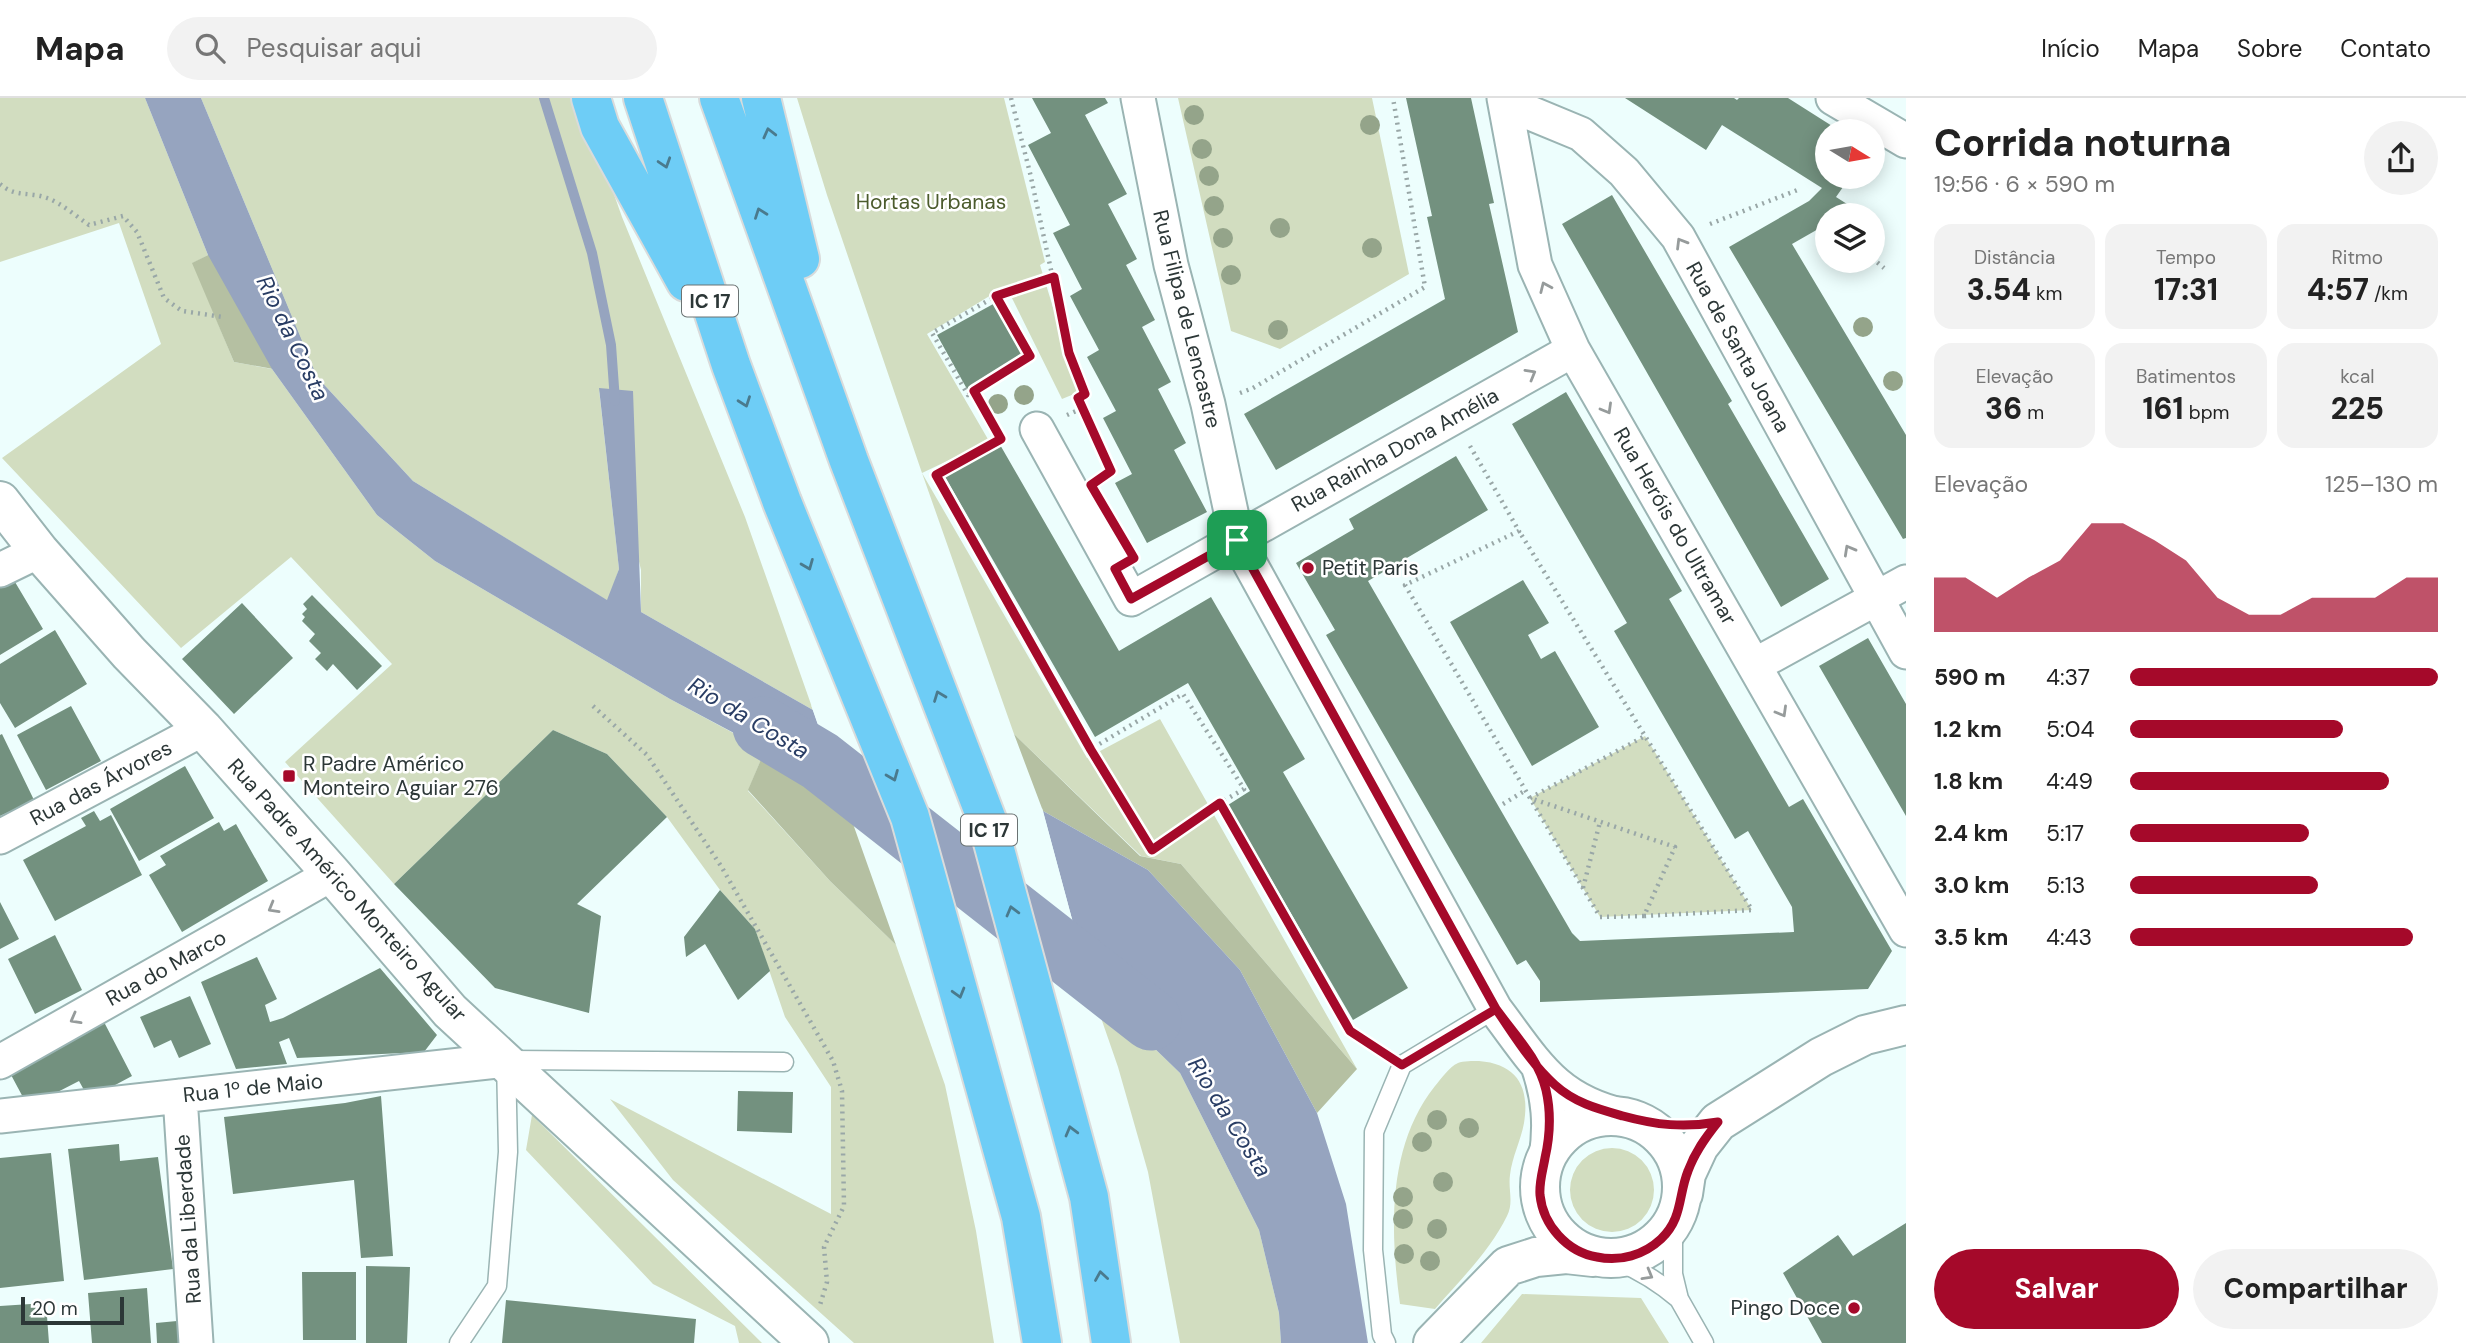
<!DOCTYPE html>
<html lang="pt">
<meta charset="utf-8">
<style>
:root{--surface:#fff;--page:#f2f2f2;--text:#222;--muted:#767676;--line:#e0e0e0;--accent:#a5092a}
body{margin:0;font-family:"DM Sans",sans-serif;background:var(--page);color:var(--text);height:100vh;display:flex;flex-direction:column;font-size:26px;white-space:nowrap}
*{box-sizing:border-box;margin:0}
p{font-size:23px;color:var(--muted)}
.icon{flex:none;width:38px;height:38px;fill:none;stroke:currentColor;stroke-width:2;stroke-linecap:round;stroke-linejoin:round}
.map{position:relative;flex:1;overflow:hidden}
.drawer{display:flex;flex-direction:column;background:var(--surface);width:560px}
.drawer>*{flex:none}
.needle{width:46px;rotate:101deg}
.controls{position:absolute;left:1815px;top:21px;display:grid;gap:14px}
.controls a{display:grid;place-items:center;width:70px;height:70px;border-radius:50%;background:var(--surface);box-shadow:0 4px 18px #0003;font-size:35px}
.scale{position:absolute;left:21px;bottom:18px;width:103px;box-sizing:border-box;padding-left:7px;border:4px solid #2c3737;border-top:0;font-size:19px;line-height:24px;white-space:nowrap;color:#2c3737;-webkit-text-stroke:5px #fff;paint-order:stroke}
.pin{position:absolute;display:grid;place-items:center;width:60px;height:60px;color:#fff;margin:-30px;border-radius:14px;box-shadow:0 4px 10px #0006}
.round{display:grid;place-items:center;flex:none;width:74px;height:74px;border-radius:37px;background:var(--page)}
.summary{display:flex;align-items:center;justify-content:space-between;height:119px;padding:0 28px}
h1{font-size:38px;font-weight:800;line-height:52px}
.stats{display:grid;grid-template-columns:repeat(3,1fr);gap:10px;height:119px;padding:7px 28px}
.stats div{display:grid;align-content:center;border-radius:18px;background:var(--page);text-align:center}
.stats b{font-size:30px;font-weight:800}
.stats small{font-size:19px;font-weight:400}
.stats p{font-size:19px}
.chart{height:196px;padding:14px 28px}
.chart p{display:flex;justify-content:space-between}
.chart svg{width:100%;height:126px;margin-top:7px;fill:var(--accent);opacity:.7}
.action{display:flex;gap:14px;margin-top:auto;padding:14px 28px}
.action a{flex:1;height:80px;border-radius:42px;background:var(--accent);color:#fff;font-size:28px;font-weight:800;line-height:80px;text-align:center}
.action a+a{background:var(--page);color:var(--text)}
ul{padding:0 28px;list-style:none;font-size:23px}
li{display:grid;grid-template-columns:112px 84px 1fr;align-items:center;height:52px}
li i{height:18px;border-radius:9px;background:var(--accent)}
header{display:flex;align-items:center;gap:42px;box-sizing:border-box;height:98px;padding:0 35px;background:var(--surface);border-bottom:2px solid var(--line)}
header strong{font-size:33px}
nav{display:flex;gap:38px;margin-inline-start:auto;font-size:24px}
.search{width:490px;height:63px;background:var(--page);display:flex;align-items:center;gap:18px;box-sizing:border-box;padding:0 24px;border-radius:38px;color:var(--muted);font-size:26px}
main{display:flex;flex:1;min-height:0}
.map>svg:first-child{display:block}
.green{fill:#d2ddc0}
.forest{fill:#b5c0a2}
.water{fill:#96a4bf}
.pier{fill:#edfefd}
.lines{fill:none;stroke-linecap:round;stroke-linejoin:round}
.stream{stroke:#96a4bf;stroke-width:10}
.river{stroke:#96a4bf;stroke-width:61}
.building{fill:#73917f}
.lane-casing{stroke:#9ab4b3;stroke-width:21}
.street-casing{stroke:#9ab4b3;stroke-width:37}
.secondary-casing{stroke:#9ab4b3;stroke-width:42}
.highway-casing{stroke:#d9dbdb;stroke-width:42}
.path{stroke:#99a7a7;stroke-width:4.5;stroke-dasharray:2 5;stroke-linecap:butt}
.lane{stroke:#fff;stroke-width:18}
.street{stroke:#fff;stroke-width:33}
.secondary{stroke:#fff;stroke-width:38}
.highway{stroke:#6ecdf6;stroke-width:38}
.tree{fill:#94a48a}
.oneway{stroke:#4a7a8d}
.oneway2{stroke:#969b9b}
.route-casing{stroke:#fff;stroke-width:14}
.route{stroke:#a5092a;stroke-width:9}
.poi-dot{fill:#a5092a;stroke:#fff;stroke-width:2.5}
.labels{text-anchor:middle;stroke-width:5;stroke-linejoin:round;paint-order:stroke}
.shield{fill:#fff;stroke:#6b7373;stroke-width:2}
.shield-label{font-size:19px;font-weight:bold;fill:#2c3737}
.park-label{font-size:21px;fill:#4b5b2c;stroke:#fff}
.street-label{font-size:21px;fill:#2c3737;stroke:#fff}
.poi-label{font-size:21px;fill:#2c3737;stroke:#fff;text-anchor:start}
.water-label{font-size:23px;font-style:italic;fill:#293d64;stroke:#fff}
</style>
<header>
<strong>Mapa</strong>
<div class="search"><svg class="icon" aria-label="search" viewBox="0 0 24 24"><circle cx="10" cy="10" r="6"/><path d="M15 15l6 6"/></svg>Pesquisar aqui</div>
<nav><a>Início</a><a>Mapa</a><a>Sobre</a><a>Contato</a></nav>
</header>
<main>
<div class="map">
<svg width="1906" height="1245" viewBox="0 0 1906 1245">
<rect width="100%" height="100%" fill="#edfefd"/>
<!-- green -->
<path class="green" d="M0 0H145L208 157 193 165 234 264 272 271 377 417 435 463 670 601 765 652 748 693 830 783 896 847 945 987 976 1133 994 1245H854L673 1082 610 1001 831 1116V989L785 919 755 831 720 792 667 719 607 656 553 632 394 786 285 664 392 566 291 459 181 550 2 360 161 246 119 125 0 164Z
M201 0H580L622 119 745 419 813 612 641 514V472L599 291 619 471 608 503 413 383 317 279Z
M797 0H1004L1045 164 1040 167 1079 294 1062 301 1006 188 927 236 989 343 922 375 1087 660 1160 621 1357 971 1181 766 1141 758 1014 636 922 375 827 97Z
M1178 0H1372L1409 176 1280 251 1231 233Z
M1645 638 1752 812 1600 819 1530 700Z
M1090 888 1180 975 1259 1132 1279 1215 1281 1245H1180L1148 1074 1118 969Z
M1479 963C1517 966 1530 989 1524 1025 1521 1042 1512 1059 1510 1077 1508 1092 1514 1104 1507 1118 1490 1153 1460 1182 1435 1211L1400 1206C1390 1133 1387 1048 1435 988 1441 981 1449 969 1458 965 1463 963 1473 963 1479 963Z
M532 1017 762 1245H739L735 1228 653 1186 526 1052Z
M1570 1092a42 42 0 1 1 84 0a42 42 0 1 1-84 0Z
M1522 1196 1641 1200 1669 1245H1481Z"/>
<!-- forest -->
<path class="forest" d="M256 133 317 279 234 264 192 165Z
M1014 636 1140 758 1181 766 1357 971 1317 1015 1240 872 1148 772 1043 713Z
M765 652 841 692 896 847 830 783 748 692Z"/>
<!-- water -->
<path class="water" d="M145 0H201L317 279 413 383 607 502 619 471 599 290 633 293 641 514 813 612 841 692 670 601 435 463 377 417 272 271 208 157Z
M1043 713 1148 772 1240 872 1317 1015 1346 1106 1368 1245H1281L1279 1215 1259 1132 1180 975 1090 888Z"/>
<!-- pier -->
<path class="pier" d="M811 607 816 611 844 691 842 696Z
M1042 710 1090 888 1093 895 1087 888 1039 714Z"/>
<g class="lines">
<!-- stream -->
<path class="stream" d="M544 0 592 155 611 247 615 303"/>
<!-- river -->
<path class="river" d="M763 629 820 663 1151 922"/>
</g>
<!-- building -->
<path class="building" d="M1032 0H1105L1108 5 1085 17 1127 96 1108 106 1137 161 1126 167 1155 222 1142 229 1171 284 1158 291 1186 345 1174 352 1207 414 1147 445 1115 385 1132 376 1103 320 1116 313 1087 259 1099 252 1070 198 1082 191 1053 135 1070 127 1028 47 1051 35Z
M1406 0H1471L1494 105 1489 106 1518 234 1276 372 1244 316 1445 201 1427 119 1432 118Z
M1625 0H1734L1737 2 1739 0H1788L1840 33H1827V79H1850L1836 99 1847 106 1836 117H1827V126L1792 146 1906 337V440L1903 441 1729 149 1809 103 1822 90 1722 27 1706 52Z
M1612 97 1732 303 1728 306 1829 481 1781 509 1562 126Z
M995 205 1024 259 967 291 937 237Z
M1566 294 1682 493 1669 501 1789 709 1803 701 1892 853 1868 891 1540 904V883L1526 862 1517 867 1326 537 1335 532 1296 465 1354 431 1349 421 1456 358 1488 412 1368 483 1572 835 1580 843 1794 834 1792 809 1748 733 1735 741 1614 533 1627 525 1512 326Z
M999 345 1119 553 1211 499 1305 661 1283 674 1408 890 1353 922 1228 707 1250 693 1188 585 1095 639 944 377Z
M12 479 43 531 0 557V486Z
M1523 482 1549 525 1528 537 1541 561 1555 553 1599 629 1532 668 1450 524Z
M312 497 382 568 357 592 333 566 327 573 315 561 321 555 309 543 315 536 302 523 305 519 302 516 307 511 303 506Z
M242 505 293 560 234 616 182 561Z
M55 532 87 586 15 630 0 605V566Z
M1868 540 1906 606V718L1819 568Z
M71 608 101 663 46 692 17 637Z
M553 632 607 656 667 719 577 806 601 818 589 915 495 890 394 786Z
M2 636 34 702 0 718V637Z
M185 668 214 720 139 763 110 711Z
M94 713 100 723 111 717 142 777 55 823 23 762 86 728 81 720Z
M219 724 224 733 236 726 268 783 182 834 149 777 166 767 160 758Z
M720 792 755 831 770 873 738 902 705 846 686 859 684 839Z
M0 804 19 841 0 851Z
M55 837 82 892 35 916 8 861Z
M257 859 277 901 265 907 270 924 283 920 380 870 437 937 424 954 297 960 289 940 279 944 287 966 236 971 201 884Z
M190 898 211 946 179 960 171 942 154 950 140 919Z
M104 924 132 978 89 1001 79 983 44 1001 25 1003 10 975Z
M738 993 793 994 792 1035 737 1033Z
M381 998 393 1158 361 1160 354 1082 233 1096 224 1019 345 1005Z
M119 1046 120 1063 158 1059 173 1171 84 1182 68 1051Z
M51 1055 64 1183 0 1190V1060Z
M1906 1125V1245H1822L1783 1175 1838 1137 1853 1158Z
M366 1168 410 1169 407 1245H366Z
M302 1174H356V1242H303Z
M147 1190 151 1245H92L88 1195Z
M506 1202 696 1221 694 1245H502Z
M46 1205 49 1245H0V1208Z
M177 1223 179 1245H157L156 1225Z"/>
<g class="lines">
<defs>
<path id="lane" d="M1673 1124V1176L1679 1201 1704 1245
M1613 1161C1638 1171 1658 1183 1679 1201
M459 1245 497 1188 508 1054 506 962 784 964
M1386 1245 1382 1237 1373 1152 1374 1034 1402 967 1495 911"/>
<path id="street" d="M1138 0 1171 167 1208 306 1237 442 1495 911C1536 965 1554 1002 1624 1018
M1504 0 1535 167 1573 252 1906 832
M1833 0 1906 43
M1506 5 1581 36 1624 74 1678 139 1906 554
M1037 331 1131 501 1573 252
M0 472 39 453
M1755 567 1906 484
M0 739 203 631
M0 964 332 776
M1538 968C1549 1000 1551 1027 1546 1060
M180 998 196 1245
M0 1018 506 962"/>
<path id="secondary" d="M0 403 39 453 129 555 203 631 332 776 450 913 809 1245
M1540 1089a71 71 0 1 1 142 0a71 71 0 1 1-142 0Z
M1683 1096 1686 1076 1699 1048 1718 1024 1821 959 1865 937 1906 927
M1433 1245 1508 1168 1536 1159 1566 1156 1593 1159"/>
<path id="highway" d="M591 0 600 29 686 184
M643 0 731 267 782 404 910 719 1021 1119 1042 1245
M719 0 849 363 987 722 1089 1099 1111 1245
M761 0 800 161"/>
</defs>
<!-- lane casing -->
<use href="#lane" class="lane-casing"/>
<!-- street casing -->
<use href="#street" class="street-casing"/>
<!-- secondary casing -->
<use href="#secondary" class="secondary-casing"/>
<!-- highway casing -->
<use href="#highway" class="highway-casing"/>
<!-- path -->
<path class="path" d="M1011 0 1030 75 1069 255 1085 296 1078 300 1111 374 1102 379
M0 86C16 100 28 93 47 100 61 105 76 118 89 127L123 118 137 134 164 200 182 213 223 219
M1710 126 1800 91
M1872 160 1884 170
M996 198 1054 179
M974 293 1030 258 996 198 932 235 968 297 974 293 1001 341 936 377 1091 651 1183 596 1244 691 1220 705 1350 933 1380 953
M1240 295 1253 290 1425 189 1393 0
M1067 317 1083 310
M1470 348 1519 433 1405 487 1530 700 1675 749 1644 818 1752 812 1519 433
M593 608 647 657 721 768 833 963 842 993 844 1108 824 1149 827 1184 820 1207
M1091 651 1152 752 1220 705
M1503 706 1526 692
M1583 790 1600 724
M1644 818 1600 819 1530 700 1645 638"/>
<!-- lane -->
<use href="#lane" class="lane"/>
<!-- street -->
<use href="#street" class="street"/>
<!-- secondary -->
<use href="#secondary" class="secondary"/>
<!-- highway -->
<use href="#highway" class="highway"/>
</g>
<!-- trees -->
<g class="tree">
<circle cx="1194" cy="17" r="10"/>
<circle cx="1370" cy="27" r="10"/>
<circle cx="1202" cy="51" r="10"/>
<circle cx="1209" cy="78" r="10"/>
<circle cx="1214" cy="108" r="10"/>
<circle cx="1280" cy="130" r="10"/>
<circle cx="1223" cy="140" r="10"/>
<circle cx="1372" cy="150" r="10"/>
<circle cx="1231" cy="177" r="10"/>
<circle cx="1863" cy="229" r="10"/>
<circle cx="1278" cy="232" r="10"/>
<circle cx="1893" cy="283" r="10"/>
<circle cx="1024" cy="297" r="10"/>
<circle cx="998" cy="306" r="10"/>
<circle cx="1437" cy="1022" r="10"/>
<circle cx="1469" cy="1030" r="10"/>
<circle cx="1422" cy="1044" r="10"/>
<circle cx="1443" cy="1084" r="10"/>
<circle cx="1403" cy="1099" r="10"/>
<circle cx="1403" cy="1121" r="10"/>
<circle cx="1437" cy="1131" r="10"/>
<circle cx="1404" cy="1156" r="10"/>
<circle cx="1430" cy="1163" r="10"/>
</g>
<!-- one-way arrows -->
<defs><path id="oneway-chevron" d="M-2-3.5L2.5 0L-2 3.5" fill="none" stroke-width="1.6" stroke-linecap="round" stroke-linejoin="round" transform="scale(1.75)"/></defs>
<g class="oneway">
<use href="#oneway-chevron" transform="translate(769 35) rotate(-104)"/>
<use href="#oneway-chevron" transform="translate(665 65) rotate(72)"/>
<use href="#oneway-chevron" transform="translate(760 115) rotate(-110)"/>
<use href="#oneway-chevron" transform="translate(745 304) rotate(70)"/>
<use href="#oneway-chevron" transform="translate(808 467) rotate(68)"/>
<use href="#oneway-chevron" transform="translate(939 598) rotate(-111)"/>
<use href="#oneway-chevron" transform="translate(893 678) rotate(68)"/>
<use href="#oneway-chevron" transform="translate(1012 813) rotate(-105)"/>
<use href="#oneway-chevron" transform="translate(959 895) rotate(74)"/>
<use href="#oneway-chevron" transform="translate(1071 1033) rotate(-105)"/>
<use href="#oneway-chevron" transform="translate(1101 1178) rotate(-99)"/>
</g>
<g class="oneway2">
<use href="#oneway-chevron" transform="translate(1681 145) rotate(-121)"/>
<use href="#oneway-chevron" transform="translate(1545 189) rotate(-114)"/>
<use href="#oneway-chevron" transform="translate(1531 276) rotate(-30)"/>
<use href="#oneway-chevron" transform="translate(1607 311) rotate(60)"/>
<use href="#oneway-chevron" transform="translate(1849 452) rotate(-119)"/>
<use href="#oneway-chevron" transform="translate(1782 614) rotate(60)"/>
<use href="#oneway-chevron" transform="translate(273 810) rotate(150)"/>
<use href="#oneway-chevron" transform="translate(75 921) rotate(151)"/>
<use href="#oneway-chevron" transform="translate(1648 1177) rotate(30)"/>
</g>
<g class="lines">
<defs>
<path id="route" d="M1237 442 1496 911C1514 936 1539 961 1546 992 1551 1014 1550 1038 1545 1060 1543 1072 1539 1084 1540 1097 1543 1127 1567 1154 1597 1159 1620 1164 1644 1157 1661 1141 1683 1120 1678 1098 1688 1073 1695 1054 1705 1040 1718 1024 1684 1030 1656 1027 1623 1018 1598 1011 1575 1005 1555 987 1532 967 1514 937 1496 911L1402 967 1350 933 1220 705 1152 752 1091 652 936 377 1001 341 974 293 1030 258 996 198 1054 179 1069 255 1085 296 1078 300 1111 373 1091 387 1134 460 1115 471 1131 501 1237 442"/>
</defs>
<!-- route casing -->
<use href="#route" class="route-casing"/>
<!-- route -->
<use href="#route" class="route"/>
</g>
<!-- markers -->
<g class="poi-dot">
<circle cx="1308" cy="470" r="7"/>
<rect x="282" y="671" width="14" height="14" rx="3.5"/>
<circle cx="1854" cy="1210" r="7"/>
</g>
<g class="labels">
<!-- shield labels -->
<g class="shield">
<rect x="682" y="187.5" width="56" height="31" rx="5"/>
<rect x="961" y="716.5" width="56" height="31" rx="5"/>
</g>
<g class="shield-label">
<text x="710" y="210">IC 17</text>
<text x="989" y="739">IC 17</text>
</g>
<!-- park labels -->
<g class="park-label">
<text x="931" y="111">Hortas Urbanas</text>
</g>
<!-- street labels -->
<g class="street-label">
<text transform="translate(1187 221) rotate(76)" y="7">Rua Filipa de Lencastre</text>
<text transform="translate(1738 249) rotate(61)" y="7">Rua de Santa Joana</text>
<text transform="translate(1395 352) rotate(-29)" y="7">Rua Rainha Dona Amélia</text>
<text transform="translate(1675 428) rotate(60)" y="7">Rua Heróis do Ultramar</text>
<text transform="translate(101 685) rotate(-28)" y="7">Rua das Árvores</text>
<text transform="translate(347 792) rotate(48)" y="7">Rua Padre Américo Monteiro Aguiar</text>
<text transform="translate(166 870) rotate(-29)" y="7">Rua do Marco</text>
<text transform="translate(253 990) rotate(-6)" y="7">Rua 1º de Maio</text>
<text transform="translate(188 1121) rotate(-94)" y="7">Rua da Liberdade</text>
</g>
<!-- poi labels -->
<g class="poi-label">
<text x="1322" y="477">Petit Paris</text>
<text x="303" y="673">R Padre Américo<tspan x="303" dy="24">Monteiro Aguiar 276</tspan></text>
<text x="1840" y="1217" text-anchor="end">Pingo Doce</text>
</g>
<!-- water labels -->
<g class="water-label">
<text transform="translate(293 240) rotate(64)" y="8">Rio da Costa</text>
<text transform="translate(749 620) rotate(31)" y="8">Rio da Costa</text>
<text transform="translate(1230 1019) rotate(58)" y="8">Rio da Costa</text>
</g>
</g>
</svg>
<div class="controls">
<a><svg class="needle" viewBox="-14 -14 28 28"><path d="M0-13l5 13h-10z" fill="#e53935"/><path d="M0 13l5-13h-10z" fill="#767676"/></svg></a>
<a><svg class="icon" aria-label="layers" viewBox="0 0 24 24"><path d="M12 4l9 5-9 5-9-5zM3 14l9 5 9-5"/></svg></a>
</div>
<div class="scale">20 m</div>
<div class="pin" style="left:1237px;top:442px;background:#1e9e55"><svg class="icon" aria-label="arrive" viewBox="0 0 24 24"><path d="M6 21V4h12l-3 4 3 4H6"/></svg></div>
</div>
<section class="drawer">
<div class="summary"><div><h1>Corrida noturna</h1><p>19:56 · 6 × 590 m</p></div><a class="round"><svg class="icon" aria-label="share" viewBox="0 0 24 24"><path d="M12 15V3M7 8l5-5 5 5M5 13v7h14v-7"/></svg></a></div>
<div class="stats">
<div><p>Distância</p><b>3.54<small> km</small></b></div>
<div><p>Tempo</p><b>17:31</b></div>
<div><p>Ritmo</p><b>4:57<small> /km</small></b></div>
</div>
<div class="stats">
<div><p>Elevação</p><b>36<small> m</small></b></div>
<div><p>Batimentos</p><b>161<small> bpm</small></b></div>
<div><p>kcal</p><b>225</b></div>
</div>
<div class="chart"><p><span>Elevação</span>125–130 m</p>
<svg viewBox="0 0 160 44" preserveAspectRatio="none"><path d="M0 44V25L10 25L20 32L30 25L40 19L50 6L60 6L70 12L80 19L90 32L100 38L110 38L120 32L130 32L140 32L150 25L160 25V44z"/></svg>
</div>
<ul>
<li><b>590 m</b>4:37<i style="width:100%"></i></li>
<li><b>1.2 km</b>5:04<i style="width:69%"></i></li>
<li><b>1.8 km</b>4:49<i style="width:84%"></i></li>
<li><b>2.4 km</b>5:17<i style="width:58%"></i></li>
<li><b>3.0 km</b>5:13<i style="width:61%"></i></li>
<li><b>3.5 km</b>4:43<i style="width:92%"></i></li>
</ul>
<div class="action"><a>Salvar</a><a>Compartilhar</a></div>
</section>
</main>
